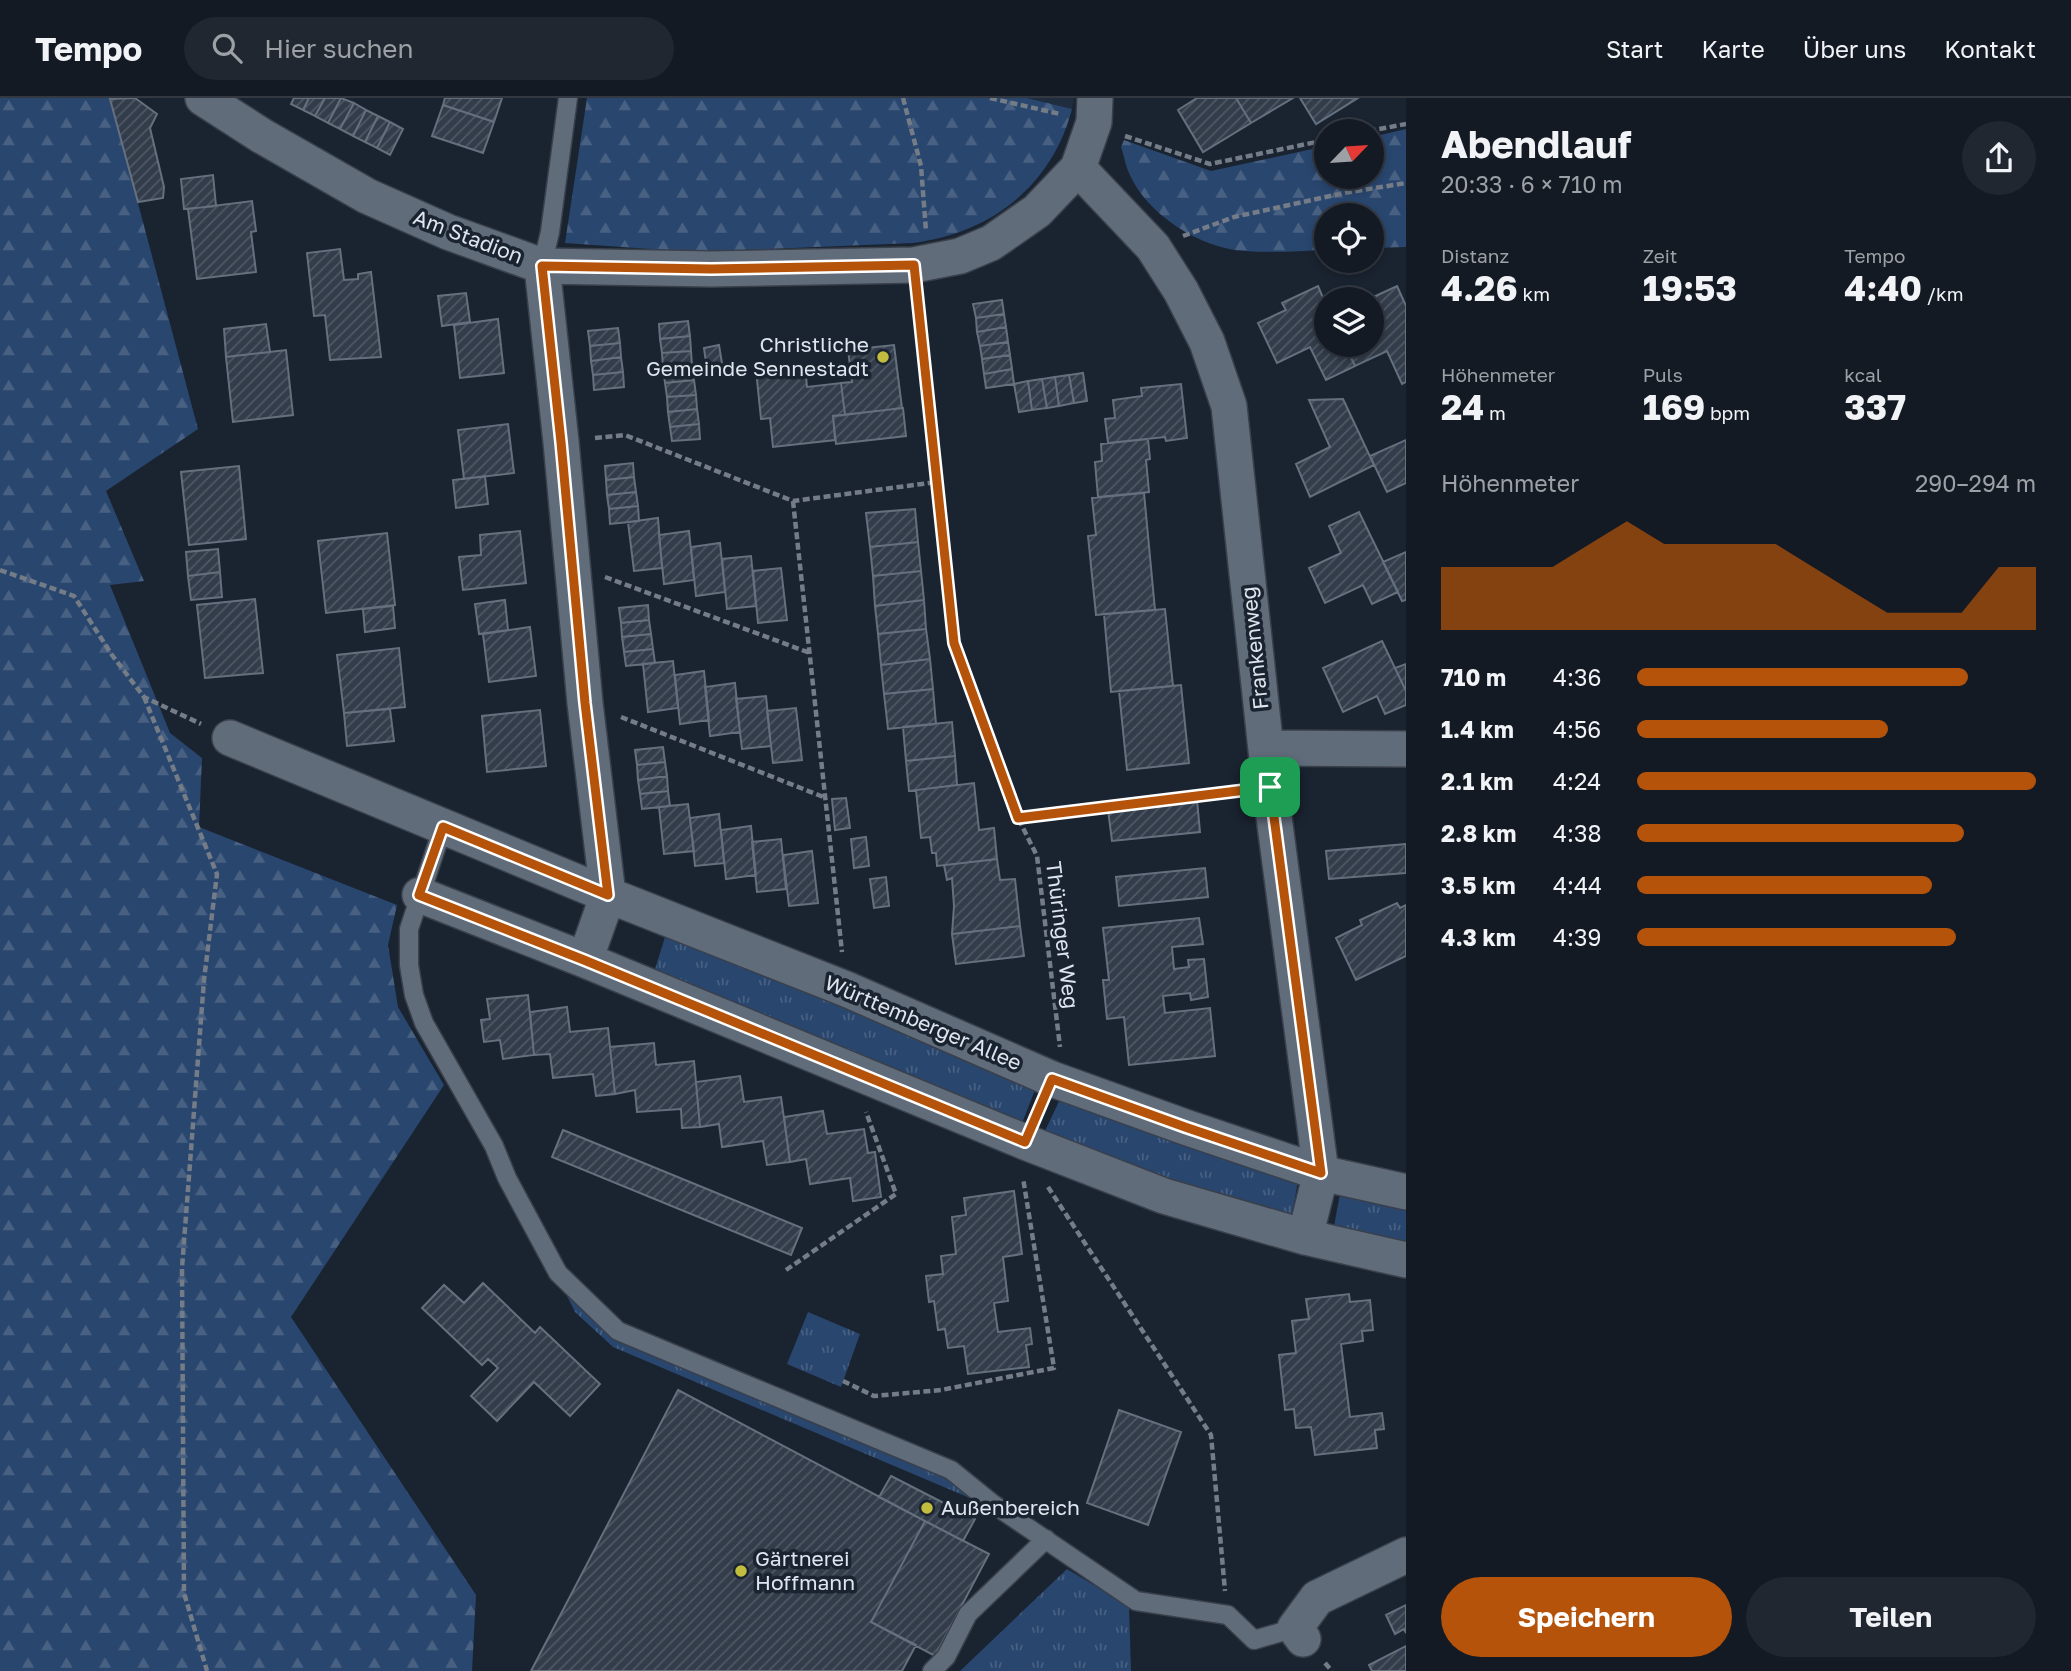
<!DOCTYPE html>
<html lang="de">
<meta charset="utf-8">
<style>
:root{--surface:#141a24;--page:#212731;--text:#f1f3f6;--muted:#9da1a6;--line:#333841;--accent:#b45309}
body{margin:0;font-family:"Golos Text",sans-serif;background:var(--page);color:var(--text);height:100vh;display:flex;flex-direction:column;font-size:26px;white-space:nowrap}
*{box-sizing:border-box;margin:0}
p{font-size:23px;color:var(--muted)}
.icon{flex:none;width:38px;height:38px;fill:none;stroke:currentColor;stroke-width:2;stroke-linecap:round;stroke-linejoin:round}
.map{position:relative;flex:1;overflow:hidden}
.side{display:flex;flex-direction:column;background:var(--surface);width:665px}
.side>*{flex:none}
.needle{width:46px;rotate:65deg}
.tools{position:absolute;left:1314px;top:21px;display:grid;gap:14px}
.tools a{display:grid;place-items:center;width:70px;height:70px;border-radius:50%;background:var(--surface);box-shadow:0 4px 10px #0003,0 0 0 2px var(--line);font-size:35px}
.pin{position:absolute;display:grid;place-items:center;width:60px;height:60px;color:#fff;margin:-30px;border-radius:14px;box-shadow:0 4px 10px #0006}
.round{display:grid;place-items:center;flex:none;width:74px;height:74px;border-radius:37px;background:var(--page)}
.summary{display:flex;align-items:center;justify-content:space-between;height:119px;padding:0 35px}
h1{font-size:38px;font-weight:700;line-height:52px}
.metrics{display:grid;grid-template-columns:repeat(3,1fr);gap:10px;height:119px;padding:7px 35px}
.metrics div{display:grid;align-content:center}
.metrics b{font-size:35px;font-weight:700}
.metrics small{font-size:19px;font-weight:400}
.metrics p{font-size:19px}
.chart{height:196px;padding:14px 35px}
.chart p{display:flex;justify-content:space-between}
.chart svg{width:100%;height:126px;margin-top:7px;fill:var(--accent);opacity:.7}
.primary-button{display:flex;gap:14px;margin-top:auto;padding:14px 35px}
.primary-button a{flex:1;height:80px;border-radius:42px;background:var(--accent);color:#fff;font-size:28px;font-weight:700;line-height:80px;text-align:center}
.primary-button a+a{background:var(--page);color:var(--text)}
ul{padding:0 35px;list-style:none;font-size:23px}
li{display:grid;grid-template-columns:112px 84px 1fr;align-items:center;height:52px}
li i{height:18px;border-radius:9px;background:var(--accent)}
header{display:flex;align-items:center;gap:42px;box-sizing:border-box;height:98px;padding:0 35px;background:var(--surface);border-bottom:2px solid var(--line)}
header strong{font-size:33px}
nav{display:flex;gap:38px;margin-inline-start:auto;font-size:24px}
.search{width:490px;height:63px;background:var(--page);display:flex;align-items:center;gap:18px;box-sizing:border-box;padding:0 24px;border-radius:38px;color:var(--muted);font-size:26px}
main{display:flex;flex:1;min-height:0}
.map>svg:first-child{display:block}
.built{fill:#202d3f}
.grass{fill:url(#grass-tufts)}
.forest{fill:url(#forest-firs)}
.building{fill:url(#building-hatch);stroke:#65707f;stroke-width:2}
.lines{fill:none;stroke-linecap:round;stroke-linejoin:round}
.lane-casing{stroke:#39404b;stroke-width:21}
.street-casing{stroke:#39404b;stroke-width:38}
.path{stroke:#747c87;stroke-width:4.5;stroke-dasharray:7 3.5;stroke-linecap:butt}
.lane{stroke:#616c7b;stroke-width:18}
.street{stroke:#616c7b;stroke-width:35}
.route-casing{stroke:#fff;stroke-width:14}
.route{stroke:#b45309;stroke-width:9}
.poi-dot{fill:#c2bd3f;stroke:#1a2330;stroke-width:2.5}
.labels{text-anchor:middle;stroke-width:7;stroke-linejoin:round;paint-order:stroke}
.street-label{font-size:21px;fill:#dee5ee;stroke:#1a2330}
.poi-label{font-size:21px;fill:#dee5ee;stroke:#1a2330;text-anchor:start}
</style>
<header>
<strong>Tempo</strong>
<div class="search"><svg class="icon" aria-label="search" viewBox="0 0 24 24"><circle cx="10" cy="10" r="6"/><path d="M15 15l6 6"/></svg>Hier suchen</div>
<nav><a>Start</a><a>Karte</a><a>Über uns</a><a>Kontakt</a></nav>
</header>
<main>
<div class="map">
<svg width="1406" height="1573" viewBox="0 0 1406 1573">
<defs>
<pattern id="grass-tufts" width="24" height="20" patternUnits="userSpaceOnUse" patternTransform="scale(1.75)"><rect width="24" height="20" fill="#29466e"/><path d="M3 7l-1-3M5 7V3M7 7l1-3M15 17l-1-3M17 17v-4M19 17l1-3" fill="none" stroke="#486183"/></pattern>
<pattern id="forest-firs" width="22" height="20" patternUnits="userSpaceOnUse" patternTransform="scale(1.75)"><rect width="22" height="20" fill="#29466e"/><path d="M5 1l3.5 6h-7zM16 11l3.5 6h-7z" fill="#486183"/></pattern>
<pattern id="building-hatch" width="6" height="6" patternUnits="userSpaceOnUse" patternTransform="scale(1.75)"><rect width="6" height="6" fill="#323c4a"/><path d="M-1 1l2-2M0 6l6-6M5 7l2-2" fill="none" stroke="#4f5864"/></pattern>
</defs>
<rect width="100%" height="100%" fill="#1a2330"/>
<!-- built -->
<path class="built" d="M1027 0H1074L1072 11Z"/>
<!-- grass -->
<path class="grass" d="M666 836 1037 987 1022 1025 654 874Z
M1062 997 1298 1083 1292 1117 1181 1088 1045 1033Z
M1340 1096 1406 1111V1150L1333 1134Z
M566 1196 613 1237 949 1379 984 1406 613 1249 575 1214Z
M808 1214 860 1236 841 1289 787 1266Z
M1067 1471 1129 1508 1131 1573H960Z"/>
<!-- forest -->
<path class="forest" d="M0 0H110L198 331 106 393 144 483 110 487 170 635 202 660 199 729 397 807 388 847 398 909 444 987 291 1219 476 1497 472 1573H0Z
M587 0H1027L1072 11C1052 88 991 135 913 145L693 154 565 145Z
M1406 31V149L1372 150V117H1326V152C1300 153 1272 155 1245 153 1201 151 1146 116 1129 75 1125 66 1124 57 1121 49L1124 42 1211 73 1326 48V79H1372V39Z"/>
<!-- building -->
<path class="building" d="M135 0 157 16 150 30 164 89 163 100 138 104 110 1Z
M294 0H309L303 12 291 6Z
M309 0H325L315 18 303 12Z
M325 0H341L328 25 315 18Z
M341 0 354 5 340 31 328 25Z
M445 0H502L494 24 443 7Z
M1197 0H1236L1251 25 1203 54 1178 12Z
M1236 0H1293L1251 25Z
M1300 0H1358L1316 26Z
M354 5 366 12 353 38 340 31Z
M443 7 494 24 483 55 432 38Z
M366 12 378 18 365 44 353 38Z
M378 18 390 24 377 50 365 44Z
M390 24 403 31 390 57 377 50Z
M213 77 216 108 184 111 181 81Z
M252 103 256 133 251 134 256 174 197 181 188 111Z
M340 151 344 182 358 181V176L371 174 381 259 330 262 325 217 314 218 307 155Z
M1318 188 1326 207V247H1345L1355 268 1326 282 1310 249 1277 265 1258 225 1286 212 1282 205Z
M1397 188 1406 208V284L1402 286 1387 253 1355 268 1345 247H1372V201H1369Z
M466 195 470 224 442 228 438 198Z
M1002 202 1004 216 976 220 973 206Z
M1004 216 1006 229 977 234 976 220Z
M498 221 504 275 460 280 454 227Z
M688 223 690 238 660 241 659 226Z
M266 226 270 254 226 259 224 231Z
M1006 229 1008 244 980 248 977 234Z
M618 230 620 245 590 248 588 233Z
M690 238 691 253 662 255 660 241Z
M1008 244 1010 257 982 261 980 248Z
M620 245 621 259 591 263 590 248Z
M719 247 724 278 708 280 704 250Z
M894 247 902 310 845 317 841 285 852 284 848 252Z
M286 252 293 317 233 324 226 259Z
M691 253 692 267 663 270 662 255Z
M1010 257 1012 271 984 276 982 261Z
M621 259 623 274 593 277 591 263Z
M692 267 694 282 665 285 663 270Z
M805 267 807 289 841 285 845 317 833 318 835 342 773 349 770 320 761 321 756 272Z
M1012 271 1014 286 986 290 984 276Z
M623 274 624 289 594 292 593 277Z
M1083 275 1087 303 1074 305 1069 277Z
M1069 277 1074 305 1059 308 1055 279Z
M1055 279 1059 308 1047 310 1042 281Z
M1042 281 1047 310 1032 312 1028 283Z
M694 282 696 297 667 299 665 285Z
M1028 283 1032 312 1019 314 1014 286Z
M1181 286 1187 340 1166 343 1165 339 1108 345 1105 321 1115 320 1113 302 1142 298 1141 290Z
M696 297 697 311 668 314 667 299Z
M1343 301 1374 367 1310 399 1296 366 1330 349 1309 302Z
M903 310 906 338 836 346 833 318Z
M697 311 699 326 670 329 668 314Z
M508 326 514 375 464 381 458 332Z
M699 326 700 341 672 343 670 329Z
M1148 341 1150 361 1146 362 1149 394 1098 399 1095 364 1102 363 1101 346Z
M1406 342V385L1387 394 1370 358Z
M633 365 634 379 606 382 605 368Z
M239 368 246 441 189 447 181 374Z
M485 378 488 406 456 410 453 382Z
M634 379 636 394 607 397 606 382Z
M636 394 638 408 609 411 607 397Z
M1144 395 1155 512 1096 517 1088 438 1096 437 1092 400Z
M638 408 639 423 610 426 609 411Z
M915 411 918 444 870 449 866 415Z
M1359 414 1398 494 1372 506 1363 487 1325 505 1309 470 1341 455 1329 428Z
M658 420 662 470 634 473 628 424Z
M520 433 526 485 463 492 459 459 481 457 480 437Z
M689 433 694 482 664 486 659 437Z
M387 435 395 507 326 515 318 443Z
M918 444 921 473 873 478 870 449Z
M720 445 725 494 696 498 691 449Z
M218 451 220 474 188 478 186 454Z
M1406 454V502L1402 503 1383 464Z
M751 458 756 508 727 511 722 461Z
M781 470 787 522 758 525 753 473Z
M921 473 924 502 875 508 873 478Z
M220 474 222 499 191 502 188 478Z
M255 501 263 575 205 580 197 507Z
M505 502 508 532 479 536 475 506Z
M924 502 926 531 878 536 875 508Z
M648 507 649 522 621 525 619 510Z
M393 508 395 530 365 534 363 511Z
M1165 511 1173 588 1111 594 1104 516Z
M649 522 651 536 622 539 621 525Z
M530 529 536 578 489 584 483 536Z
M926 531 930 561 881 567 878 536Z
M651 536 653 551 624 554 622 539Z
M1382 543 1406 593V607L1385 616 1377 598 1343 614 1323 570Z
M399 550 405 609 344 615 337 557Z
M653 551 655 565 626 568 624 554Z
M930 561 933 591 884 596 881 567Z
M673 563 678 610 648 614 643 566Z
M1406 566V593L1395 570Z
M704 573 709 622 680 626 675 577Z
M735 585 740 634 710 638 705 589Z
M1181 587 1189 665 1127 672 1119 593Z
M933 591 936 626 888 631 884 596Z
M766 598 771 648 742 651 736 601Z
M796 610 802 662 773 665 767 613Z
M390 611 394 643 347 648 344 615Z
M540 612 546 668 487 674 482 618Z
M952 624 955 658 906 663 903 629Z
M663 649 665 664 637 667 635 652Z
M955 658 957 687 909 693 906 663Z
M665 664 667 678 638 682 637 667Z
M667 678 668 693 640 696 638 682Z
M974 685 979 732 994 730 997 761 937 768 936 755H932L930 739 921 740 916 692Z
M668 693 670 708 642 711 640 696Z
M846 700 850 730 835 732 832 701Z
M1197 702 1200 734 1112 743 1108 712Z
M688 706 694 753 664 756 659 709Z
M719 716 724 765 695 768 690 720Z
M751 728 756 777 726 781 721 732Z
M866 739 869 768 854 770 851 741Z
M781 741 786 791 757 794 752 744Z
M1406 746V775L1329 781 1326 753Z
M812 753 818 805 789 808 783 757Z
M997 761 1000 782 1015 781 1020 828 952 836 954 808 952 780 947 782 944 767Z
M1205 770 1208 799 1119 808 1116 779Z
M886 779 889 808 874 810 870 781Z
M1397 805 1400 810 1406 807V858L1356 882 1336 840 1362 827 1360 822Z
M1199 820 1203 846 1172 849 1174 871 1189 869 1188 862 1204 861 1208 899 1191 902 1190 895 1163 898 1165 915 1210 910 1215 958 1129 967 1124 919 1107 921 1103 882H1109L1103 830Z
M1020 828 1024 858 956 866 952 836Z
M528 897 534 957 503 961 500 942 484 944 481 922 490 921 487 901Z
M567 909 570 934 608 930 615 996 596 998 593 976 553 980 550 956 534 957 530 914Z
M654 945 656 967 694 963 700 1029 682 1030 681 1011 637 1014 635 992 615 996 610 949Z
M740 978 744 1004 781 999 790 1064 767 1067 763 1043 722 1049 719 1026 700 1029 696 984Z
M823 1013 827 1036 864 1031 868 1055 875 1054 881 1099 853 1103 850 1080 810 1086 806 1061 790 1064 784 1019Z
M563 1032 802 1130 791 1157 552 1059Z
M1014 1093 1022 1156 1003 1159 1008 1203 994 1205 998 1234 1030 1230 1032 1246 1026 1247 1029 1269 968 1276 964 1248 948 1250 945 1231 938 1232 934 1203 929 1204 926 1178 943 1176 941 1158 956 1156 952 1119 966 1117 964 1100Z
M483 1185 535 1235 540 1229 600 1286 570 1318 534 1284 497 1323 471 1298 498 1270 488 1261 482 1267 422 1210 444 1187 464 1205Z
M1349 1196 1350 1204 1370 1202 1373 1232 1362 1233 1363 1243 1341 1246 1350 1319 1382 1315 1384 1331 1375 1332 1377 1350 1315 1357 1311 1329 1296 1330 1294 1311 1285 1312 1279 1257 1296 1255 1292 1223 1309 1221 1306 1201Z
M678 1292 925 1423 871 1524 916 1547 902 1573H531Z
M1119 1312 1181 1334 1148 1427 1087 1405Z
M891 1378 975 1421 963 1443 879 1399Z
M925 1423 989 1456 935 1558 871 1524Z
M1406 1507V1535L1404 1531 1395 1536 1386 1517Z
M1406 1548V1573H1372L1369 1567Z"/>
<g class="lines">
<defs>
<path id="lane" d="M542 168 550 134 568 0
M443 729 409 831V867L414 897 424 925 494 1048 507 1080 558 1175 618 1233 951 1372 993 1406 1136 1503 1228 1517 1254 1542 1295 1530
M932 1573 946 1559 968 1516 1046 1441"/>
<path id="street" d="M203 0 262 38 367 98 448 134 542 168 711 171 914 167 960 158 991 145 1037 113 1078 70 1094 24 1095 0
M1078 70 1153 149 1181 193 1207 244 1229 308 1270 689 1321 1075 1305 1139
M542 168 561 344 585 605 608 797 585 862
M230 640 608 797 846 891 1052 981 1185 1029 1321 1075 1406 1094
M1266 650 1406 651
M420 797 585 862 1025 1044 1164 1098 1305 1139 1406 1162
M1303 1541 1295 1530 1317 1500 1406 1457"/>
</defs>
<!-- lane casing -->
<use href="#lane" class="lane-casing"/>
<!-- street casing -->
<use href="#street" class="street-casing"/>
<!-- path -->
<path class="path" d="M903 0 921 68 926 133
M990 0 1060 16
M1369 33 1406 26
M1125 38 1210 66 1326 42
M1183 138 1234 119 1344 95 1406 85
M918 199 954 545 1018 720 1037 758 1060 949
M595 340 625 337 793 403 937 384
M793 403 842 854
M0 472 74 498 112 557 144 599 201 626
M605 479 810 555
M144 599 217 776 204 882 182 1170 184 1495 207 1573
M621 619 826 700
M1018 720 1236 693
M1048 1089 1211 1337 1225 1493
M786 1172 896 1096 866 1014
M843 1283 874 1298 941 1292 1054 1270 1023 1080
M1325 1565 1332 1573"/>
<!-- lane -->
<use href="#lane" class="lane"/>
<!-- street -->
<use href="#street" class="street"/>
</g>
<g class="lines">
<defs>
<path id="route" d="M914 167 954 545 1018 720 1270 689 1321 1075 1185 1029 1052 981 1025 1044 584 862 419 797 443 729 608 797 585 605 561 344 542 168 711 171Z"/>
</defs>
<!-- route casing -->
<use href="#route" class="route-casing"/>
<!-- route -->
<use href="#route" class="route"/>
</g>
<!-- markers -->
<g class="poi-dot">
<circle cx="883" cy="259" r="7"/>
<circle cx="927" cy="1410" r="7"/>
<circle cx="741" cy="1473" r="7"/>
</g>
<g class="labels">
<!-- street labels -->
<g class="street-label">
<text transform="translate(468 139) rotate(21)" y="7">Am Stadion</text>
<text transform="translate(1255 550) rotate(-96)" y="7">Frankenweg</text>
<text transform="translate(1062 837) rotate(83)" y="7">Thüringer Weg</text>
<text transform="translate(923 925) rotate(23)" y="7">Württemberger Allee</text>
</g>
<!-- poi labels -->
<g class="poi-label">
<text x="869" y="254" text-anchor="end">Christliche<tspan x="869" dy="24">Gemeinde Sennestadt</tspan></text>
<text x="941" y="1417">Außenbereich</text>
<text x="755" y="1468">Gärtnerei<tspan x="755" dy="24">Hoffmann</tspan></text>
</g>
</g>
</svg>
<div class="tools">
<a><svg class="needle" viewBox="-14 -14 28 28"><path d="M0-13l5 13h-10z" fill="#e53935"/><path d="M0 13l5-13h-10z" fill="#9da1a6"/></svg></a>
<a><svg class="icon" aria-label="locate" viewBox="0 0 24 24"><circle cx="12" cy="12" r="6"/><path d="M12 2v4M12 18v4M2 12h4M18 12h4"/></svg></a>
<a><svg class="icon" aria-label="layers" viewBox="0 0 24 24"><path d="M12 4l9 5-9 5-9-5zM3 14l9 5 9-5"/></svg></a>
</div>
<div class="pin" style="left:1270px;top:689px;background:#1e9e55"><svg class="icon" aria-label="arrive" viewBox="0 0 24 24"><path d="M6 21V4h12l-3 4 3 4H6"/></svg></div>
</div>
<section class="side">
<div class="summary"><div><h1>Abendlauf</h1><p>20:33 · 6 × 710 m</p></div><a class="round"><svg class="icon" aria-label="share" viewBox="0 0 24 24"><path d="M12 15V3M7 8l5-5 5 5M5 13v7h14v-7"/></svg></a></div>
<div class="metrics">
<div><p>Distanz</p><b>4.26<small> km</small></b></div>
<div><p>Zeit</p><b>19:53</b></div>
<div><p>Tempo</p><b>4:40<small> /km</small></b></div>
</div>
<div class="metrics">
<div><p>Höhenmeter</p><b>24<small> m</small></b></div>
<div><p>Puls</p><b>169<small> bpm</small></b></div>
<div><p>kcal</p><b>337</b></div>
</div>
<div class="chart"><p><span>Höhenmeter</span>290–294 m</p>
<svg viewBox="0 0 160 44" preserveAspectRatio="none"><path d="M0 44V22L10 22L20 22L30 22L40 14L50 6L60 14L70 14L80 14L90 14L100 22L110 30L120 38L130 38L140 38L150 22L160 22V44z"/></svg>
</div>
<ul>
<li><b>710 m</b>4:36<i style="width:83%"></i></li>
<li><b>1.4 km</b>4:56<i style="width:63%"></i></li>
<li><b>2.1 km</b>4:24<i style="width:100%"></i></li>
<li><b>2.8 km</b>4:38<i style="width:82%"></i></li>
<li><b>3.5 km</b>4:44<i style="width:74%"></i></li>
<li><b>4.3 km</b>4:39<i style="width:80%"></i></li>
</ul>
<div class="primary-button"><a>Speichern</a><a>Teilen</a></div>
</section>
</main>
